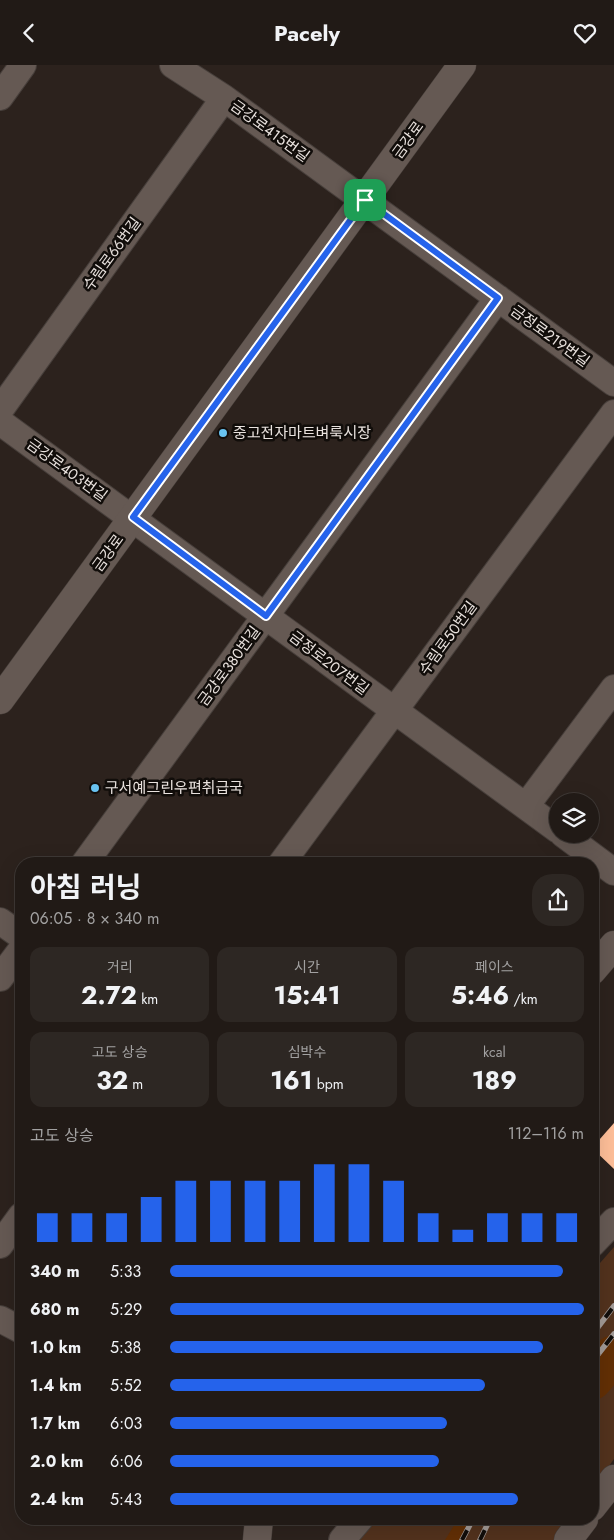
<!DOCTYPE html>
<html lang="ko">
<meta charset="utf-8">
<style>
:root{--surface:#211a16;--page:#2d2723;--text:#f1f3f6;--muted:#a2a1a1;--line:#3e3835;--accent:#2563eb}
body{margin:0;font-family:Jost,"Noto Sans KR",sans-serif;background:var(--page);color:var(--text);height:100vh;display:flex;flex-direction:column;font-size:19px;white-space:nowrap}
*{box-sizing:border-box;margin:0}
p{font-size:16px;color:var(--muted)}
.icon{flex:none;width:28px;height:28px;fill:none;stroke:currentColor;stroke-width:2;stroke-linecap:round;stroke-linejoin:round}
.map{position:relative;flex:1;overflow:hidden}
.details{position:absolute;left:15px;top:792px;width:584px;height:668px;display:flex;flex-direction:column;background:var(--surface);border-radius:20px;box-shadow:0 5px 20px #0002,0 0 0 1px var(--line)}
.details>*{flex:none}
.fabs{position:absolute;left:549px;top:728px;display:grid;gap:10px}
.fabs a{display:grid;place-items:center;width:50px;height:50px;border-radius:50%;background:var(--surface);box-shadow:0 5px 20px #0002,0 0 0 1px var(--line);font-size:25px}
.pin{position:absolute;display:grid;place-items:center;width:42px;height:42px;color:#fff;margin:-21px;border-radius:10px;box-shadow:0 2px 8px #0006}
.round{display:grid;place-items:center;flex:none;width:52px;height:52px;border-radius:20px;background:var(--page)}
.overview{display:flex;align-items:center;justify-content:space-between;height:85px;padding:0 15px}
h1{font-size:28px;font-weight:700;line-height:38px}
.figures{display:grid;grid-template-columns:repeat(3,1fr);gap:8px;height:85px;padding:5px 15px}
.figures div{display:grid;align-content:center;border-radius:12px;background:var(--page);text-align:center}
.figures b{font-size:25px;font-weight:700}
.figures small{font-size:14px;font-weight:400}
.figures p{font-size:14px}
.chart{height:140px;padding:10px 15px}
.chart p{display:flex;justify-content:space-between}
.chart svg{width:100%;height:90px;margin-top:5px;stroke:var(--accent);stroke-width:6}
ul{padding:0 15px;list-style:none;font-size:16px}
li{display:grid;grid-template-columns:80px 60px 1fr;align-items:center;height:38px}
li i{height:12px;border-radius:6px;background:var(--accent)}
header{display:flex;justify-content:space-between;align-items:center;height:65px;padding:0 15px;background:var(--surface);font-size:22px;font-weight:700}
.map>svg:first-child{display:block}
.green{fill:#52321d}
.water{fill:#622f05}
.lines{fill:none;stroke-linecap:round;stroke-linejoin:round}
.river{stroke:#622f05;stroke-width:40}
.building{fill:#fdbe98}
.minor-casing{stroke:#473f3b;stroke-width:28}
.tertiary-casing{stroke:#473f3b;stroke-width:29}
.secondary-casing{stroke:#473f3b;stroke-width:29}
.minor{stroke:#655953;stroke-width:26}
.tertiary{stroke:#655953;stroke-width:28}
.secondary{stroke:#655953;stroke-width:28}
.rail-casing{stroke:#a29a96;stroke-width:5.5}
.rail{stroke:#110d0a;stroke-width:4;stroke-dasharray:11;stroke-linecap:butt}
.route-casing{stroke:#fff;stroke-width:10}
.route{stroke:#2563eb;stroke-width:6}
.poi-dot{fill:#69c3f1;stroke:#110d0a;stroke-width:2}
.labels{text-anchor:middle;stroke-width:5;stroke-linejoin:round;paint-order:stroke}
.street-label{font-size:15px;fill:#e9e2de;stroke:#110d0a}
.poi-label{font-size:15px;fill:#e9e2de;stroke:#110d0a;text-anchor:start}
</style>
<header><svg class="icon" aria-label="back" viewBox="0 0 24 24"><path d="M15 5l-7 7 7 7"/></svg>Pacely<svg class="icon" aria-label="heart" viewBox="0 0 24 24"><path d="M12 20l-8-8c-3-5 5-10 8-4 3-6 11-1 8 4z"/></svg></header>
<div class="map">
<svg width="614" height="1475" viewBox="0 0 614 1475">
<rect width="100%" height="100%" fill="#2c221d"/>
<!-- green -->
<path class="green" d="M614 1182V1394L593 1423V1206Z
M378 1454H570L554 1475H359Z"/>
<!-- water -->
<path class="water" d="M458 1454H474L459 1475H445Z"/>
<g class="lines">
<!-- river -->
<path class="river" d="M592 1315 614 1290"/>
</g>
<!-- building -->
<path class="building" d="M614 1058V1104L592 1083Z"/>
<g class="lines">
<defs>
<path id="minor" d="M173 0 224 33 614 318
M0 32 23 0
M0 345 224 33
M0 357 558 765
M526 741 614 623
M563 769 614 807
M84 799 498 233
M281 799 614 348
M0 856 21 871
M0 913 21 885
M592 1179 614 1156
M0 1180 21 1151
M0 1254 21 1265
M342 1475 360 1454"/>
<path id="tertiary" d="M0 635 462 0"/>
<path id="secondary" d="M592 906 614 880
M592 1442 614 1414
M257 1475 259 1454
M568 1475 584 1454"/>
</defs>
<!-- minor casing -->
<use href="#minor" class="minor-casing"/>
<!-- tertiary casing -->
<use href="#tertiary" class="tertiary-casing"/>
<!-- secondary casing -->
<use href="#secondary" class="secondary-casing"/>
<!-- minor -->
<use href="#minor" class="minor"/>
<!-- tertiary -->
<use href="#tertiary" class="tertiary"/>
<!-- secondary -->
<use href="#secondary" class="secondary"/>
<defs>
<path id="rail" d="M592 1270 614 1241
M592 1297 614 1269
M462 1475 473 1454
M480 1475 490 1454"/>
</defs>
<!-- rail casing -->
<use href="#rail" class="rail-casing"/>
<!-- rail -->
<use href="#rail" class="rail"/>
</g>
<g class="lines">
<defs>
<path id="route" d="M365 135 498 233 266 551 133 452Z"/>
</defs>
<!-- route casing -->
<use href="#route" class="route-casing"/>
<!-- route -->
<use href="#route" class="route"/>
</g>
<!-- markers -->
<g class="poi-dot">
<circle cx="223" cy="368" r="5"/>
<circle cx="95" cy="723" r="5"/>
</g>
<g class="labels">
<!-- street labels -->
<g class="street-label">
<text transform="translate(270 66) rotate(36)" y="5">금강로415번길</text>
<text transform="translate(408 75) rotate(-54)" y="5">금강로</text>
<text transform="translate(112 189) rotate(-54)" y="5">수림로66번길</text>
<text transform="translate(550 271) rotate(36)" y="5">금정로219번길</text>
<text transform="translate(67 405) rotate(36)" y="5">금강로403번길</text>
<text transform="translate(108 488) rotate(-54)" y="5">금강로</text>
<text transform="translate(448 573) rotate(-54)" y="5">수림로50번길</text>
<text transform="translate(329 598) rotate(37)" y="5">금정로207번길</text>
<text transform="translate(229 601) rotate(-54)" y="5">금강로380번길</text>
</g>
<!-- poi labels -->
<g class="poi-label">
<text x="233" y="373">중고전자마트벼룩시장</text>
<text x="105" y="728">구서예그린우편취급국</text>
</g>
</g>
</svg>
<div class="fabs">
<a><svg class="icon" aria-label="layers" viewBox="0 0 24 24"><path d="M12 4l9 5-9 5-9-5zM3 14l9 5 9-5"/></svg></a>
</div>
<div class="pin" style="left:365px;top:135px;background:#1e9e55"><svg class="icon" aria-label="arrive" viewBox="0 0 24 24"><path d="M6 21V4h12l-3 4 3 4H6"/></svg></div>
<section class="details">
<div class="overview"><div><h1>아침 러닝</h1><p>06:05 · 8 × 340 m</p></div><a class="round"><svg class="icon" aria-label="share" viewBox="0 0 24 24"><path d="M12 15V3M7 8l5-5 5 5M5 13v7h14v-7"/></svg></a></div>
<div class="figures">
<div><p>거리</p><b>2.72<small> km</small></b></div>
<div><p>시간</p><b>15:41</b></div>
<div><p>페이스</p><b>5:46<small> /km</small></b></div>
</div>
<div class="figures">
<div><p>고도 상승</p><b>32<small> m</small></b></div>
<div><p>심박수</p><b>161<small> bpm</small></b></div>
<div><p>kcal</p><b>189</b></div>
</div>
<div class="chart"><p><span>고도 상승</span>112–116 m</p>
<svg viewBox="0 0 160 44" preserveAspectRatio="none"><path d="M5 44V30M15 44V30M25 44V30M35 44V22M45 44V14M55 44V14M65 44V14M75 44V14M85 44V6M95 44V6M105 44V14M115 44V30M125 44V38M135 44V30M145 44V30M155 44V30"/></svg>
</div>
<ul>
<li><b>340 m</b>5:33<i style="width:95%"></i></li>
<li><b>680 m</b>5:29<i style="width:100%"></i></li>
<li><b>1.0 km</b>5:38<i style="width:90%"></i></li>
<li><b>1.4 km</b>5:52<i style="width:76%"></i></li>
<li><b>1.7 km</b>6:03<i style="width:67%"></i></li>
<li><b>2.0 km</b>6:06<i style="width:65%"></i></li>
<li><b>2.4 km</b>5:43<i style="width:84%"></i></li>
</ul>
</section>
</div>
